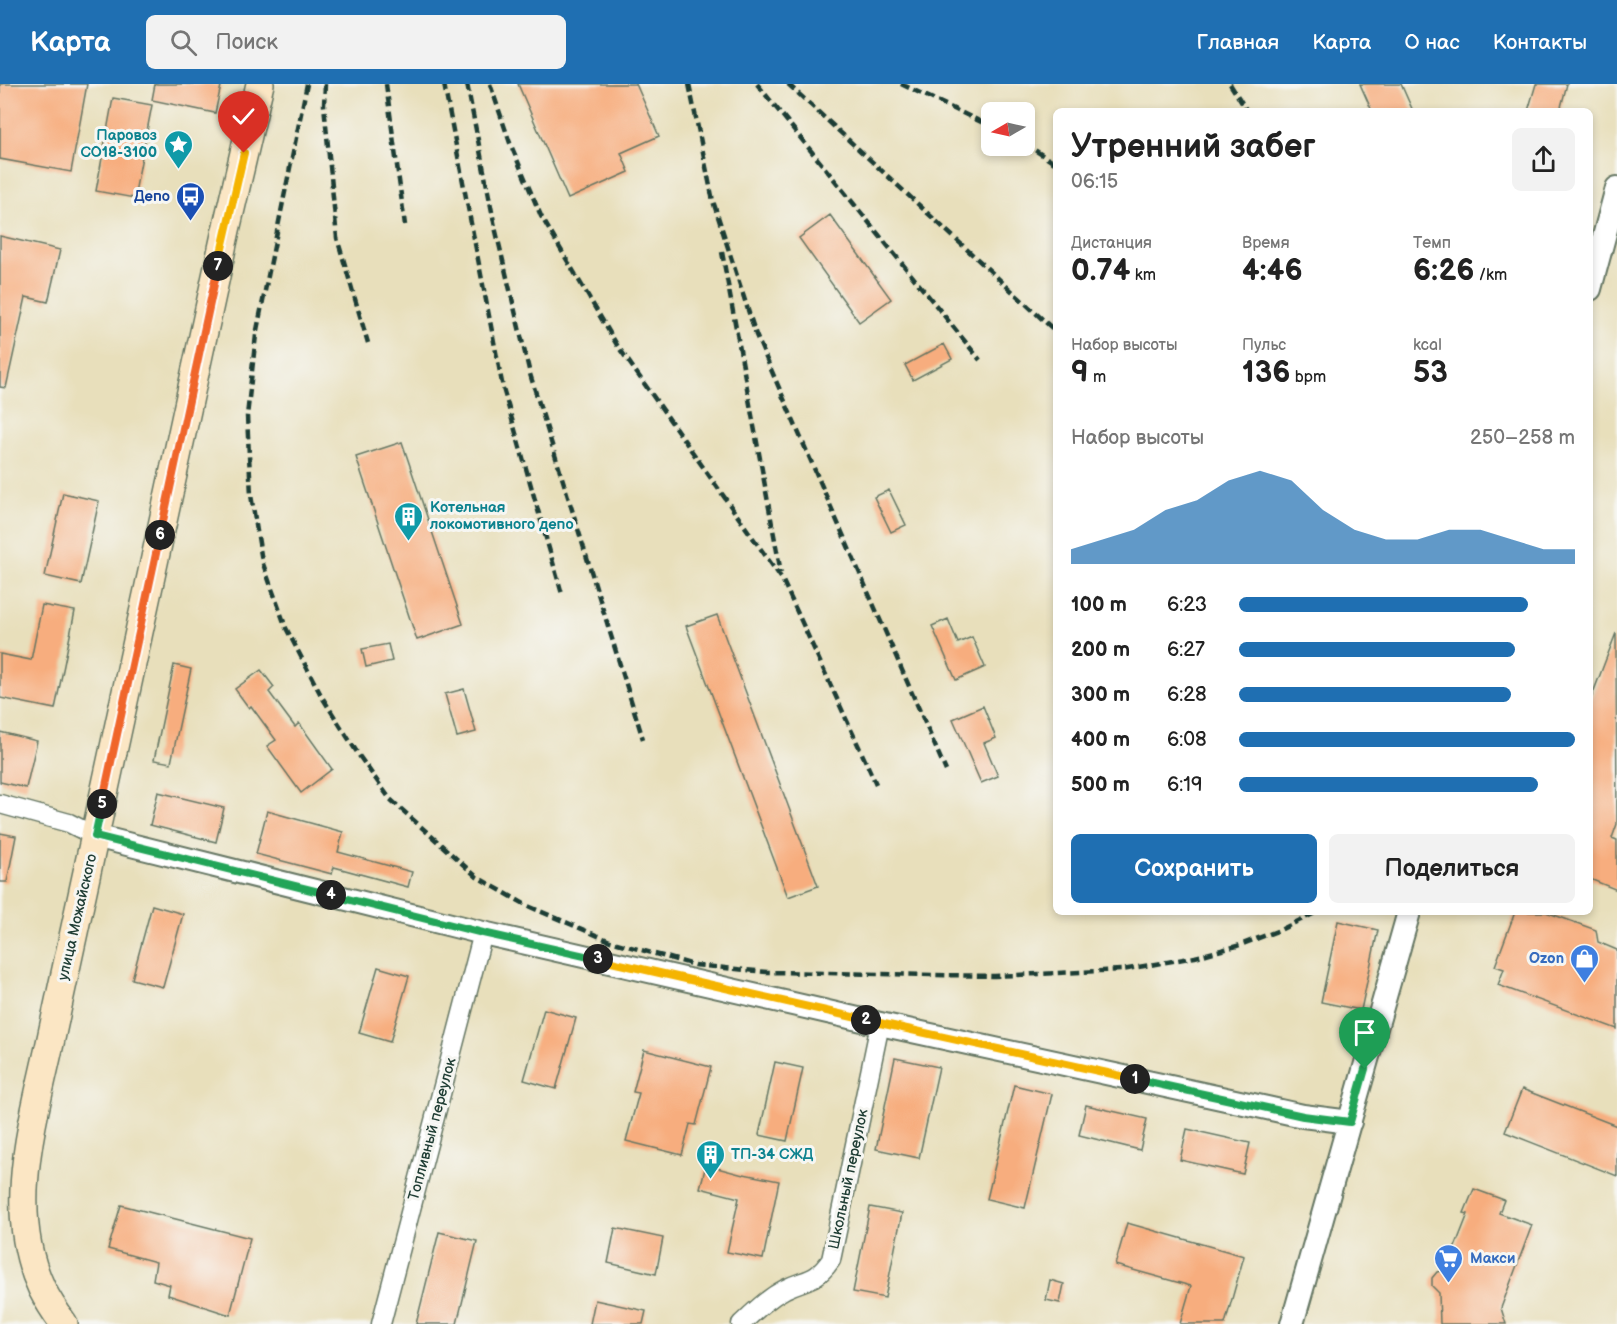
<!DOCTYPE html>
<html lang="ru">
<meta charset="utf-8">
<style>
:root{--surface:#fff;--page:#f2f2f2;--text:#222;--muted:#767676;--accent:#1f6fb2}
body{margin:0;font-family:"Balsamiq Sans",sans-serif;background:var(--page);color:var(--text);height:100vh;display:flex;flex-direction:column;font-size:22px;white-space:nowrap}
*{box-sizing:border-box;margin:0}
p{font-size:20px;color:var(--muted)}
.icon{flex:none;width:33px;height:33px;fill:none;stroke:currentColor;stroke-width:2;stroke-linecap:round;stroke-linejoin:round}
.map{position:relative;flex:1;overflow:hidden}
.drawer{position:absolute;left:1053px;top:24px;width:540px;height:807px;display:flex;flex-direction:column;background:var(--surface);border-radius:9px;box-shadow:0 3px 9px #0003}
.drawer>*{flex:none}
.needle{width:39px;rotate:261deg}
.tools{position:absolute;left:981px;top:18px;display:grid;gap:12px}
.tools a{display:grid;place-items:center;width:54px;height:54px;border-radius:9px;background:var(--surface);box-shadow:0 3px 9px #0003;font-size:30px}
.pin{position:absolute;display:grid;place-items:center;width:51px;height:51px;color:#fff;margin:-62px -26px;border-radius:50% 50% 50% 0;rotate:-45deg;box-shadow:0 0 6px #0007}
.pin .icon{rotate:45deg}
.km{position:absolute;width:30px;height:30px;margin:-15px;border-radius:50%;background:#222;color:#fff;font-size:16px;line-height:30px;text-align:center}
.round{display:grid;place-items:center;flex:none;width:63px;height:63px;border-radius:9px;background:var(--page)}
.overview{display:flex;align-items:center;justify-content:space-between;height:102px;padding:0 18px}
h1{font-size:33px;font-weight:700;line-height:45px}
.figures{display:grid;grid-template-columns:repeat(3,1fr);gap:9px;height:102px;padding:6px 18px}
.figures div{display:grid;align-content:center}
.figures b{font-size:30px;font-weight:700}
.figures small{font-size:16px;font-weight:400}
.figures p{font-size:16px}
.chart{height:168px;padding:12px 18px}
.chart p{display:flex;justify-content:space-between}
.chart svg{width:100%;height:108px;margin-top:6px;fill:var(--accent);opacity:.7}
.cta{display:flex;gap:12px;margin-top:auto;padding:12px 18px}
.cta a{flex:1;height:69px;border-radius:9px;background:var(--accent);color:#fff;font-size:24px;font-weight:700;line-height:69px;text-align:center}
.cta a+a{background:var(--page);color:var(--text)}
ul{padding:0 18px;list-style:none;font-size:20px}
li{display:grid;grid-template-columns:96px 72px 1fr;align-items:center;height:45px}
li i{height:15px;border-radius:8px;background:var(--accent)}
header{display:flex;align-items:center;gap:36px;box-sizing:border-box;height:84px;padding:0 30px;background:var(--accent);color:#fff}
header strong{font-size:28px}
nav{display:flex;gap:33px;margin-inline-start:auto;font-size:21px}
.search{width:420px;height:54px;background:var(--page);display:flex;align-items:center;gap:15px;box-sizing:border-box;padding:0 21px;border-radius:9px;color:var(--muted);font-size:22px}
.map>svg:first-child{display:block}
.building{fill:#f7ad7e}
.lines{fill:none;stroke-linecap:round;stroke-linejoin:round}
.minor-casing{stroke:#657663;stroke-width:21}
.tertiary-casing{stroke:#657663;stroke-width:26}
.secondary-casing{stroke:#657663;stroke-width:30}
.minor{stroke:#fff;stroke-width:18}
.tertiary{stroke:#fff;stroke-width:22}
.secondary{stroke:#fbe6c4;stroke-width:27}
.rail{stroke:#1f3d34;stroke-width:4.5;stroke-dasharray:9 4.5;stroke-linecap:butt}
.split-1-casing{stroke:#fff;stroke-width:12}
.split-2-casing{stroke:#fff;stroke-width:12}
.split-3-casing{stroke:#fff;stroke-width:12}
.split-4-casing{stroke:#fff;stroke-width:12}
.split-5-casing{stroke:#fff;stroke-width:12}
.split-6-casing{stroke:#fff;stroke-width:12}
.split-7-casing{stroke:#fff;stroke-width:12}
.split-8-casing{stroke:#fff;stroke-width:12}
.split-1{stroke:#22a559;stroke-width:8}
.split-2{stroke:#f5b400;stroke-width:8}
.split-3{stroke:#f5b400;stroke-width:8}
.split-4{stroke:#22a559;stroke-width:8}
.split-5{stroke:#22a559;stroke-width:8}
.split-6{stroke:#f0652b;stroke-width:8}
.split-7{stroke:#f0652b;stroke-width:8}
.split-8{stroke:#f5b400;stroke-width:8}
.labels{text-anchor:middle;stroke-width:6;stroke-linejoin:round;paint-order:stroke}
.culture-label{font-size:15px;font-weight:bold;fill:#0d838f;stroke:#f6f6f2;text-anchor:start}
.transit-label{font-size:15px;font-weight:bold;fill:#164399;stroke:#f6f6f2;text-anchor:end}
.street-label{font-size:15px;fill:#1f3d34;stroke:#f6f6f2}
.shop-label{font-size:15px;font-weight:bold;fill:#366cbe;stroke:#f6f6f2;text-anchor:end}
</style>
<header>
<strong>Карта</strong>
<div class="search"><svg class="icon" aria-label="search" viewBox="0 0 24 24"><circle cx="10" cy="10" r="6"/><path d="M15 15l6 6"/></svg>Поиск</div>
<nav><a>Главная</a><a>Карта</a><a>О нас</a><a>Контакты</a></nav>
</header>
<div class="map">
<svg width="1617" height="1240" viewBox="0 0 1617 1240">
<rect width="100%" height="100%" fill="#f6f6f2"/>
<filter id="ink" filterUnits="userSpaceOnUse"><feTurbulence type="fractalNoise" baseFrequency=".0167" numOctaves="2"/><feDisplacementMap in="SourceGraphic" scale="12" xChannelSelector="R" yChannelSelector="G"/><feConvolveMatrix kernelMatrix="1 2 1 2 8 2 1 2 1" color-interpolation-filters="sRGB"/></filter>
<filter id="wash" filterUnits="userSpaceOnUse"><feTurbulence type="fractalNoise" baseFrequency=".008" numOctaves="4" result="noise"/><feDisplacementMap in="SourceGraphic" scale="24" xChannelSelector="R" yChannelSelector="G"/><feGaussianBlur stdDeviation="1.35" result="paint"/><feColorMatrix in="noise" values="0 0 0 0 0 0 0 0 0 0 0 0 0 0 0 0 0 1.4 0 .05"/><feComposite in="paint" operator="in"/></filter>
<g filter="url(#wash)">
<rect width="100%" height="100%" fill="#e8dfbb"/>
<g id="blocks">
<!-- building -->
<path class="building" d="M0 0H87L71 88 0 75Z
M155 0H211L221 2 215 29 152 16Z
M518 0H636L659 52 621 69 629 88 568 115Z
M1360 0H1401L1413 27H1372Z
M1536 0H1567L1560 27H1528Z
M113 14 152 21 134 114 96 107Z
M830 131 891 215 859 238 799 154Z
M0 152 60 166 48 218 26 213 6 304 0 303Z
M944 260 952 275 913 296 905 281Z
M402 358 463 540 417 556 356 373Z
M889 406 906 441 891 448 874 413Z
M63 409 99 417 81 500 45 492Z
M42 521 75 527 55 625 0 614V570L31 576Z
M717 531 818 802 788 813 686 542Z
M948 535 958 559 972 553 985 583 956 596 932 542Z
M1616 549 1617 740 1612 754 1617 756V806L1590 795V617Z
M388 560 392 577 366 583 362 565Z
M174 581 191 585 171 679 154 676Z
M261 586 274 603 269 608 295 643 299 639 332 685 301 709 267 662 276 656 251 622 249 624 235 605Z
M464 605 476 648 457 653 445 610Z
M983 622 996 654 984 659 998 692 981 699 953 635Z
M0 648 37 657 26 704 0 698Z
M158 708 224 724 216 758 150 741Z
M267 727 343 748 338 768 412 788 408 803 334 783 332 790 256 770Z
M0 749 16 752 7 798H0Z
M152 821 183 830 163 903 132 895Z
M1515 828H1546L1596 846 1598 858 1617 866V945L1498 901 1504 885 1495 882Z
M1338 837 1378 846 1361 926 1321 918Z
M378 883 409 892 390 958 359 949Z
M544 925 576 934 556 1005 524 996Z
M644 966 711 983 696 1041 690 1040 682 1071 626 1057 639 1009 633 1008Z
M895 974 939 983 919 1074 876 1065Z
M775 978 803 984 787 1057 759 1051Z
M1014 1001 1052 1010 1025 1124 987 1115Z
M1522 1005 1617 1042V1092L1505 1048Z
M1086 1021 1147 1035 1140 1066 1079 1051Z
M1187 1045 1250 1059 1243 1090 1180 1076Z
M706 1081 743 1091 744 1090 779 1097 763 1175 727 1168 739 1114 700 1104Z
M1474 1105 1504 1116 1499 1129 1532 1141 1501 1224 1506 1240H1440L1439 1209 1432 1202V1194L1437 1188 1446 1186 1468 1130 1464 1129Z
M121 1121 250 1154 230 1231 168 1211 170 1201 153 1196 156 1178 108 1165Z
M870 1123 902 1129 885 1214 853 1208Z
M1127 1139 1244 1172 1225 1240H1180L1191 1202 1115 1181Z
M615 1144 663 1154 656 1190 608 1179Z
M439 1148 477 1157 457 1240H416Z
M1050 1196 1064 1200 1060 1219 1046 1216Z
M595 1216 646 1227 643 1240H590Z"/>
</g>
</g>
<g filter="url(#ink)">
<use href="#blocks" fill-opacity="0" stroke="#657663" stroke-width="1.5"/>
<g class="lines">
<defs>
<path id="minor" d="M0 720 69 739 95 752
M381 1240 483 849
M741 1240C755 1227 768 1214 785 1205 807 1194 815 1199 831 1176L880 940"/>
<path id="tertiary" d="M1590 205 1617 104
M95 752 483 849 880 940 1267 1024 1303 1032 1350 1038
M1292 1240 1409 828"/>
<path id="secondary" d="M64 1240C56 1229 48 1217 42 1205 3 1123 36 1029 53 945L226 146 260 0"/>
</defs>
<!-- minor casing -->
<use href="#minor" class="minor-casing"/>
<!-- tertiary casing -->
<use href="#tertiary" class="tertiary-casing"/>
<!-- secondary casing -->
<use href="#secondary" class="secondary-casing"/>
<!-- minor -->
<use href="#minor" class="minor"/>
<!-- tertiary -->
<use href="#tertiary" class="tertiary"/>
<!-- secondary -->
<use href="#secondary" class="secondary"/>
<!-- rail -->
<path class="rail" d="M307 0 256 251 247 332 251 411 262 477 286 544 322 613 360 673 390 715 477 793 528 822 610 857 694 881 767 888 995 892 1122 886 1195 873 1237 862 1280 846 1317 828
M325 0 324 21 337 154 368 259
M386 0 405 141
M444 0 503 304 562 510
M467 0 495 143 530 290 643 655
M490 0 510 59 541 132 617 261 782 495 876 700
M689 0 713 117 756 251 946 687
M757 0 980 276
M788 0 1053 245
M901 0 992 43
M1230 0 1247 27
M1024 59 1056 80
M722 168 781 489"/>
</g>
</g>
<g class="lines" filter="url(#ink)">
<defs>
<path id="split-1" d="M1135 995 1303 1032 1350 1038 1365 985"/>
<path id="split-2" d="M866 936 1135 995"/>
<path id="split-3" d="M598 875 866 936"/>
<path id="split-4" d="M331 811 483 849 598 875"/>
<path id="split-5" d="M102 720 95 752 331 811"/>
<path id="split-6" d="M102 720 160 451"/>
<path id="split-7" d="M160 451 218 182"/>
<path id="split-8" d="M218 182 244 69"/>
</defs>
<!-- split-1 casing -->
<use href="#split-1" class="split-1-casing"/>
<!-- split-2 casing -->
<use href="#split-2" class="split-2-casing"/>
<!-- split-3 casing -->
<use href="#split-3" class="split-3-casing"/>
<!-- split-4 casing -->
<use href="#split-4" class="split-4-casing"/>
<!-- split-5 casing -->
<use href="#split-5" class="split-5-casing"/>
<!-- split-6 casing -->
<use href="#split-6" class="split-6-casing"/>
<!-- split-7 casing -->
<use href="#split-7" class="split-7-casing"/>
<!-- split-8 casing -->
<use href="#split-8" class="split-8-casing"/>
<!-- split-1 -->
<use href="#split-1" class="split-1"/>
<!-- split-2 -->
<use href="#split-2" class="split-2"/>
<!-- split-3 -->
<use href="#split-3" class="split-3"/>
<!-- split-4 -->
<use href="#split-4" class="split-4"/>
<!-- split-5 -->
<use href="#split-5" class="split-5"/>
<!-- split-6 -->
<use href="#split-6" class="split-6"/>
<!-- split-7 -->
<use href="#split-7" class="split-7"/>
<!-- split-8 -->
<use href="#split-8" class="split-8"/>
</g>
<!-- icons -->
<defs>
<symbol id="sight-pin" viewBox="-11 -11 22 30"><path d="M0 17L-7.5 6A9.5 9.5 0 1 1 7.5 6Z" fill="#0f9aa8" stroke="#f6f6f2"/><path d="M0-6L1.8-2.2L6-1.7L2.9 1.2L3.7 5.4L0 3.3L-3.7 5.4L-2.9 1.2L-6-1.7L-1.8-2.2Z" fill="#fff"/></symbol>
<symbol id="bus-pin" viewBox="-11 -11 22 30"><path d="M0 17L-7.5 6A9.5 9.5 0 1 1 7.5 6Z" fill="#1a4fb4" stroke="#f6f6f2"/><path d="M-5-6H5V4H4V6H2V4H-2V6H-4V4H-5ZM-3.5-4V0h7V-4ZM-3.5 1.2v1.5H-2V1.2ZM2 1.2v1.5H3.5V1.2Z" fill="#fff"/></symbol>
<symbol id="building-pin" viewBox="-11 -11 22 30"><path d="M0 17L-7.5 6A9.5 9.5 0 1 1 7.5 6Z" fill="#0f9aa8" stroke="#f6f6f2"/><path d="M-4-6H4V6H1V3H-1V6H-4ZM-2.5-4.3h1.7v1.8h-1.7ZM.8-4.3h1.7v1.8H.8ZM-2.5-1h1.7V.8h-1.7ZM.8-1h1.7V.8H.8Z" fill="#fff"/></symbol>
<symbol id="shop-pin" viewBox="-11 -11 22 30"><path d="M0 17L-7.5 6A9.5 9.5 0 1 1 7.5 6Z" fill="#3f7fe0" stroke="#f6f6f2"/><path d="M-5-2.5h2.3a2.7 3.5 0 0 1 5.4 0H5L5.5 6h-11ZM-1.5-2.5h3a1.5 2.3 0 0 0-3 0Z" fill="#fff"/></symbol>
<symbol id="supermarket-pin" viewBox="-11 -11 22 30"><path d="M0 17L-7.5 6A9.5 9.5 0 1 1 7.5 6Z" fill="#3f7fe0" stroke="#f6f6f2"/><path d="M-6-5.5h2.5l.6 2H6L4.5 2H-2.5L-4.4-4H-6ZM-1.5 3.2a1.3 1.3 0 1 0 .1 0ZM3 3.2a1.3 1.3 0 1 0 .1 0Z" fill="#fff"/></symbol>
</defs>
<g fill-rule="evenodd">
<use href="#sight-pin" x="162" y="44" width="33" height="45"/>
<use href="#bus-pin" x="174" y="96" width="33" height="45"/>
<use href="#building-pin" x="392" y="416" width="33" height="45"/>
<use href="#shop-pin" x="1568" y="858" width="33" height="45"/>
<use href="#building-pin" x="694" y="1054" width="33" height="45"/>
<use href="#supermarket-pin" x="1432" y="1158" width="33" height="45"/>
</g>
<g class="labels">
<!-- culture labels -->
<g class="culture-label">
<text x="157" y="56" text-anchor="end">Паровоз<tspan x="157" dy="17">СО18-3100</tspan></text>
<text x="430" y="428">Котельная<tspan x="430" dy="17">локомотивного депо</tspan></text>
<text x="731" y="1075">ТП-34 СЖД</text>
</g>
<!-- transit labels -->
<g class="transit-label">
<text x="170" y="117">Депо</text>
</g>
<!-- street labels -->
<g class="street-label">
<text transform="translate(77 833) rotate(-77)" y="5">улица Можайского</text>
<text transform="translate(432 1045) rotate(-75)" y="5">Топливный переулок</text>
<text transform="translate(848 1095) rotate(-78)" y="5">Школьный переулок</text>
</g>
<!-- shop labels -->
<g class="shop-label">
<text x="1564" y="879">Ozon</text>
<text x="1470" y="1179" text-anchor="start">Макси</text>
</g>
</g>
</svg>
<div class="tools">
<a><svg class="needle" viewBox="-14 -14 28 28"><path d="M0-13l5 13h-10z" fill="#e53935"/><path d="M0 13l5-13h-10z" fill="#767676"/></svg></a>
</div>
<div class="pin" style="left:1365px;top:985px;background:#1e9e55"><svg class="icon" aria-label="arrive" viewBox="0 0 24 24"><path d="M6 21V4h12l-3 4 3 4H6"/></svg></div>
<div class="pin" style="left:244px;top:69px;background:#d93025"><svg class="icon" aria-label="check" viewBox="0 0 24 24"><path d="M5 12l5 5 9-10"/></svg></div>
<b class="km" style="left:1135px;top:995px">1</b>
<b class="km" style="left:866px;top:936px">2</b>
<b class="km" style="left:598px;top:875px">3</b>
<b class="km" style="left:331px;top:811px">4</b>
<b class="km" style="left:102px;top:720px">5</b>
<b class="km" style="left:160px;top:451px">6</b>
<b class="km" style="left:218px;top:182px">7</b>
<section class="drawer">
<div class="overview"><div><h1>Утренний забег</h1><p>06:15</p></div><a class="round"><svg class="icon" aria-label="share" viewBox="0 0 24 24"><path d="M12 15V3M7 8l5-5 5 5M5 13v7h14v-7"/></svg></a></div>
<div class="figures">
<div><p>Дистанция</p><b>0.74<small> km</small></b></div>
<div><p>Время</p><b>4:46</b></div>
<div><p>Темп</p><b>6:26<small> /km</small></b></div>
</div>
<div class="figures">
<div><p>Набор высоты</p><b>9<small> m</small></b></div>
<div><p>Пульс</p><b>136<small> bpm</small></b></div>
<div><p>kcal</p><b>53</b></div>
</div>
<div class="chart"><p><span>Набор высоты</span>250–258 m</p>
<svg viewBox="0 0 160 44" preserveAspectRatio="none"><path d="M0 44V38L10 34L20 30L30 22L40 18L50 10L60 6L70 10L80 22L90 30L100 34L110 34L120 30L130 30L140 34L150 38L160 38V44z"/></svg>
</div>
<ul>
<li><b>100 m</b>6:23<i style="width:86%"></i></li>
<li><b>200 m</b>6:27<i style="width:82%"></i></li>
<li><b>300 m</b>6:28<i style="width:81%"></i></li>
<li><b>400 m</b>6:08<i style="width:100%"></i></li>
<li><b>500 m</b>6:19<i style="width:89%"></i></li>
</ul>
<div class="cta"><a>Сохранить</a><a>Поделиться</a></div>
</section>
</div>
